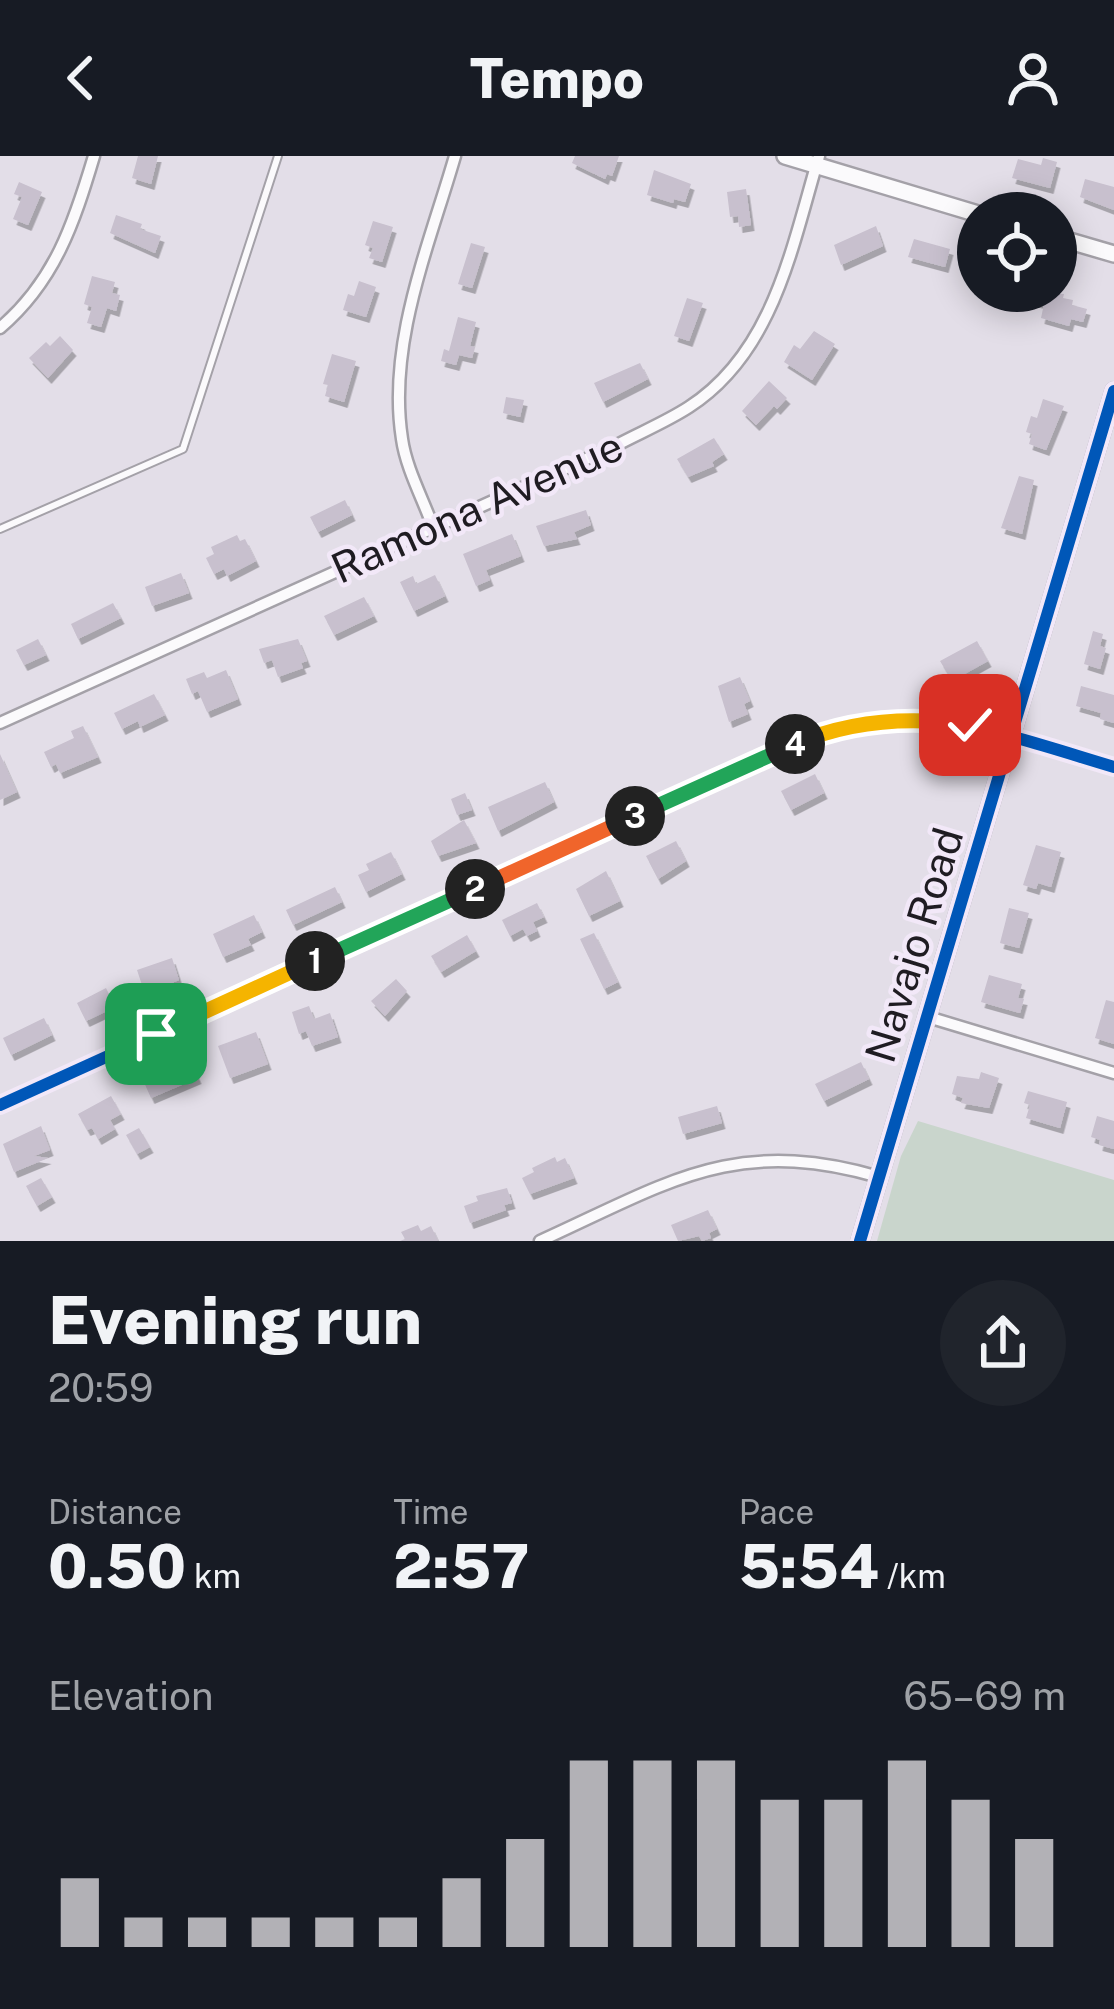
<!DOCTYPE html>
<meta charset="utf-8">
<style>
:root{--surface:#171b24;--page:#20242c;--text:#f1f3f6;--muted:#9ea1a6;--accent:#b2b1b6}
body{margin:0;font-family:"Public Sans",sans-serif;background:var(--page);color:var(--text);height:100vh;display:flex;flex-direction:column;font-size:45px;white-space:nowrap}
*{box-sizing:border-box;margin:0}
p{font-size:39px;color:var(--muted)}
.icon{flex:none;width:66px;height:66px;fill:none;stroke:currentColor;stroke-width:2;stroke-linecap:round;stroke-linejoin:round}
.map{position:relative;height:1085px;overflow:hidden}
.panel{display:flex;flex-direction:column;background:var(--surface);flex:1}
.panel>*{flex:none}
.tools{position:absolute;left:957px;top:36px;display:grid;gap:24px}
.tools a{display:grid;place-items:center;width:120px;height:120px;border-radius:50%;background:var(--surface);box-shadow:0 6px 30px #0003;font-size:60px}
.pin{position:absolute;display:grid;place-items:center;width:102px;height:102px;color:#fff;margin:-51px;border-radius:24px;box-shadow:0 6px 18px #0006}
.km{position:absolute;width:60px;height:60px;margin:-30px;border-radius:50%;background:#222;color:#fff;font-size:33px;line-height:60px;text-align:center}
.round{display:grid;place-items:center;flex:none;width:126px;height:126px;border-radius:63px;background:var(--page)}
.headline{display:flex;align-items:center;justify-content:space-between;height:204px;padding:0 48px}
h1{font-size:66px;font-weight:800;line-height:90px}
.stats{display:grid;grid-template-columns:repeat(3,1fr);gap:18px;height:204px;padding:12px 48px}
.stats div{display:grid;align-content:center}
.stats b{font-size:60px;font-weight:800}
.stats small{font-size:33px;font-weight:400}
.stats p{font-size:33px}
.chart{height:336px;padding:24px 48px}
.chart p{display:flex;justify-content:space-between}
.chart svg{width:100%;height:216px;margin-top:12px;stroke:var(--accent);stroke-width:6}
header{display:flex;justify-content:space-between;align-items:center;height:156px;padding:0 48px;background:var(--surface);font-size:54px;font-weight:800}
.map>svg:first-child{display:block}
.green{fill:#c9d5cc}
.building{fill:#c8c0ce;filter:url(#shadow)}
.lines{fill:none;stroke-linecap:round;stroke-linejoin:round}
.lane-casing{stroke:#a4a1a8;stroke-width:10}
.street-casing{stroke:#a4a1a8;stroke-width:15}
.secondary-casing{stroke:#a4a1a8;stroke-width:20}
.lane{stroke:#fbfafc;stroke-width:6}
.street{stroke:#fbfafc;stroke-width:10}
.secondary{stroke:#fbfafc;stroke-width:15}
.cycleway-casing{stroke:#f2e8f8;stroke-width:20}
.cycleway{stroke:#0057b8;stroke-width:12}
.split-1-casing{stroke:#fff;stroke-width:24}
.split-2-casing{stroke:#fff;stroke-width:24}
.split-3-casing{stroke:#fff;stroke-width:24}
.split-4-casing{stroke:#fff;stroke-width:24}
.split-5-casing{stroke:#fff;stroke-width:24}
.split-1{stroke:#f5b400;stroke-width:15}
.split-2{stroke:#22a559;stroke-width:15}
.split-3{stroke:#f0652b;stroke-width:15}
.split-4{stroke:#22a559;stroke-width:15}
.split-5{stroke:#f5b400;stroke-width:15}
.labels{text-anchor:middle;stroke-width:9;stroke-linejoin:round;paint-order:stroke}
.street-label{font-size:42px;fill:#1f1c22;stroke:#f2e8f8}
</style>
<header><svg class="icon" aria-label="back" viewBox="0 0 24 24"><path d="M15 5l-7 7 7 7"/></svg>Tempo<svg class="icon" aria-label="person" viewBox="0 0 24 24"><circle cx="12" cy="8" r="4"/><path d="M4 21q1-7 8-7t8 7"/></svg></header>
<div class="map">
<svg width="1114" height="1085" viewBox="0 0 1114 1085">
<defs>
<filter id="shadow"><feDropShadow dx="3.5" dy="6" stdDeviation="0" flood-color="#0004"/></filter>
</defs>
<rect width="100%" height="100%" fill="#e3dee8"/>
<!-- green -->
<path class="green" d="M918 965 1114 1024V1085H877L901 1000Z"/>
<!-- building -->
<path class="building" d="M138 0H158L151 28 132 22Z
M575 0H619L612 20 607 18 605 23 572 7Z
M1043 2 1057 6 1050 32 1012 22 1018 3 1041 9Z
M654 14 691 28 685 46 674 43 673 47 647 39Z
M1085 23 1114 31V54L1080 41Z
M19 26 42 36 28 69 13 63 22 41 14 38Z
M746 33 751 69 739 71 738 60 730 61 727 36Z
M116 59 142 68 140 73 161 80 155 97 110 77Z
M373 65 393 71 382 106 369 102 373 92 365 89Z
M876 70 883 90 841 109 834 89Z
M914 83 950 93 945 111 908 101Z
M471 87 485 91 472 132 458 128Z
M92 120 115 126 112 137 120 139 116 155 107 152 101 171 87 167 92 151 84 148Z
M359 125 376 131 366 161 343 154 348 138 354 140Z
M1008 135 1064 138 1063 142 1073 144 1072 149 1087 153 1083 166 1071 163 1069 170 1041 162 1044 148 1019 141 1017 146 1006 143Z
M687 142 703 147 689 185 674 180Z
M458 161 476 166 470 190 475 191 472 202 459 199 456 209 441 205 444 193 449 195Z
M814 175 835 188 812 224 784 206 794 189 800 193Z
M60 180 73 194 48 222 29 202 46 186 50 190Z
M332 198 356 205 344 246 325 240 328 229 323 228Z
M640 207 648 223 603 246 594 227Z
M769 225 787 242 777 253 774 250 756 269 742 255Z
M506 241 524 244 520 261 503 257Z
M1043 243 1064 250 1046 294 1029 288 1032 278 1026 276 1031 260 1037 262Z
M714 282 724 298 712 306 714 310 688 321 677 303Z
M1019 320 1034 324 1022 378 1001 372Z
M345 344 352 359 318 376 310 361Z
M586 354 591 369 574 376 577 383 544 390 536 370Z
M512 378 521 400 486 414 490 424 476 430 463 398Z
M237 379 240 385 245 383 256 405 227 420 224 413 214 418 206 402 214 398 211 391Z
M181 417 189 437 152 450 145 431Z
M435 419 445 440 414 455 400 426 413 420 416 428Z
M364 441 374 460 334 479 324 460Z
M113 447 121 462 78 483 71 468Z
M1093 475 1103 478 1100 490 1106 492 1100 513 1084 508Z
M38 483 46 499 24 509 16 494Z
M298 483 307 505 301 507 303 512 278 521 272 504 264 507 259 493Z
M977 485 988 505 952 525 940 505Z
M226 514 238 543 207 556 198 535 192 538 186 523 204 516 207 522Z
M740 521 750 545 744 548 748 558 729 566 718 530Z
M1081 530 1114 539V567L1100 563 1101 557 1076 550Z
M154 538 165 559 140 571 138 565 122 573 114 557Z
M83 570 98 601 60 617 56 608 51 611 44 596 74 582 71 575Z
M0 598 17 636 0 644Z
M815 618 824 637 791 654 781 635Z
M545 626 554 646 498 675 488 651Z
M465 637 472 654 457 659 451 643Z
M464 664 476 687 438 700 431 685Z
M676 685 686 705 658 723 646 700Z
M1036 689 1061 696 1051 731 1038 727 1036 733 1023 729Z
M391 696 402 718 366 736 358 719 369 714 366 708Z
M606 715 620 745 589 760 576 733Z
M335 731 342 746 293 769 286 754Z
M537 747 544 761 533 766 537 775 527 780 523 773 510 780 502 764Z
M1009 752 1029 757 1019 792 1000 787Z
M254 759 262 776 248 783 251 789 223 801 213 778Z
M594 777 618 826 604 833 580 783Z
M467 779 476 795 441 816 431 800Z
M172 802 179 824 145 838 137 814Z
M989 819 1022 828 1018 842 1024 843 1020 857 981 846Z
M396 823 407 835 385 860 371 845Z
M106 832 109 838 120 832 126 846 86 865 77 847Z
M1106 844 1114 846V888L1095 882Z
M309 850 314 863 330 857 338 881 312 890 306 875 299 878 292 856Z
M44 862 52 879 11 899 3 882Z
M256 876 268 908 230 922 218 890Z
M190 904 198 922 151 942 143 924Z
M861 906 869 923 824 945 815 928Z
M981 916 999 922 989 952 961 947 963 942 952 938 957 920 979 923Z
M1028 935 1067 946 1060 972 1026 962 1030 949 1024 947Z
M111 940 121 958 110 964 115 973 98 983 92 972 87 974 78 958Z
M717 950 722 967 683 978 678 961Z
M1097 960 1114 965V993L1099 989 1100 984 1091 981Z
M41 970 50 994 34 1000 48 1002 14 1016 3 988Z
M139 972 150 991 137 998 126 979Z
M555 1001 557 1006 565 1002 574 1022 530 1038 522 1022 534 1016 532 1012Z
M41 1022 52 1041 37 1050 26 1030Z
M507 1032 512 1047 504 1049 506 1054 470 1067 464 1050 478 1045 476 1040Z
M708 1054 717 1073 709 1077 711 1082 702 1085 699 1080 678 1085 671 1069Z
M418 1069 421 1075 431 1070 438 1085H400L405 1083 401 1076Z"/>
<g class="lines">
<defs>
<path id="lane" d="M0 373 183 293 278 0"/>
<path id="street" d="M0 172C55 125 74 67 94 0
M433 371C423 343 406 312 402 283 387 188 429 90 455 0
M0 567 615 290C639 277 666 266 689 251 774 196 792 90 819 0
M928 861 1114 917
M0 949 812 581C928 546 1003 578 1114 611
M540 1085C668 1027 734 979 879 1021"/>
<path id="secondary" d="M785 0 978 58
M1056 81 1114 98
M860 1085 1114 235"/>
</defs>
<!-- lane casing -->
<use href="#lane" class="lane-casing"/>
<!-- street casing -->
<use href="#street" class="street-casing"/>
<!-- secondary casing -->
<use href="#secondary" class="secondary-casing"/>
<!-- lane -->
<use href="#lane" class="lane"/>
<!-- street -->
<use href="#street" class="street"/>
<!-- secondary -->
<use href="#secondary" class="secondary"/>
<defs>
<path id="cycleway" d="M0 949 812 581C928 546 1003 578 1114 611
M860 1085 1114 235"/>
</defs>
<!-- cycleway casing -->
<use href="#cycleway" class="cycleway-casing"/>
<!-- cycleway -->
<use href="#cycleway" class="cycleway"/>
</g>
<g class="lines">
<defs>
<path id="split-1" d="M156 878 315 805"/>
<path id="split-2" d="M315 805 475 733"/>
<path id="split-3" d="M475 733 635 660"/>
<path id="split-4" d="M635 660 795 588"/>
<path id="split-5" d="M795 588C851 564 909 560 970 569"/>
</defs>
<!-- split-1 casing -->
<use href="#split-1" class="split-1-casing"/>
<!-- split-2 casing -->
<use href="#split-2" class="split-2-casing"/>
<!-- split-3 casing -->
<use href="#split-3" class="split-3-casing"/>
<!-- split-4 casing -->
<use href="#split-4" class="split-4-casing"/>
<!-- split-5 casing -->
<use href="#split-5" class="split-5-casing"/>
<!-- split-1 -->
<use href="#split-1" class="split-1"/>
<!-- split-2 -->
<use href="#split-2" class="split-2"/>
<!-- split-3 -->
<use href="#split-3" class="split-3"/>
<!-- split-4 -->
<use href="#split-4" class="split-4"/>
<!-- split-5 -->
<use href="#split-5" class="split-5"/>
</g>
<g class="labels">
<!-- street labels -->
<g class="street-label">
<text transform="translate(477 351) rotate(-24)" y="15">Ramona Avenue</text>
<text transform="translate(914 789) rotate(-73)" y="15">Navajo Road</text>
</g>
</g>
</svg>
<div class="tools">
<a><svg class="icon" aria-label="locate" viewBox="0 0 24 24"><circle cx="12" cy="12" r="6"/><path d="M12 2v4M12 18v4M2 12h4M18 12h4"/></svg></a>
</div>
<div class="pin" style="left:156px;top:878px;background:#1e9e55"><svg class="icon" aria-label="arrive" viewBox="0 0 24 24"><path d="M6 21V4h12l-3 4 3 4H6"/></svg></div>
<div class="pin" style="left:970px;top:569px;background:#d93025"><svg class="icon" aria-label="check" viewBox="0 0 24 24"><path d="M5 12l5 5 9-10"/></svg></div>
<b class="km" style="left:315px;top:805px">1</b>
<b class="km" style="left:475px;top:733px">2</b>
<b class="km" style="left:635px;top:660px">3</b>
<b class="km" style="left:795px;top:588px">4</b>
</div>
<section class="panel">
<div class="headline"><div><h1>Evening run</h1><p>20:59</p></div><a class="round"><svg class="icon" aria-label="share" viewBox="0 0 24 24"><path d="M12 15V3M7 8l5-5 5 5M5 13v7h14v-7"/></svg></a></div>
<div class="stats">
<div><p>Distance</p><b>0.50<small> km</small></b></div>
<div><p>Time</p><b>2:57</b></div>
<div><p>Pace</p><b>5:54<small> /km</small></b></div>
</div>
<div class="chart"><p><span>Elevation</span>65–69 m</p>
<svg viewBox="0 0 160 44" preserveAspectRatio="none"><path d="M5 44V30M15 44V38M25 44V38M35 44V38M45 44V38M55 44V38M65 44V30M75 44V22M85 44V6M95 44V6M105 44V6M115 44V14M125 44V14M135 44V6M145 44V14M155 44V22"/></svg>
</div>
</section>
